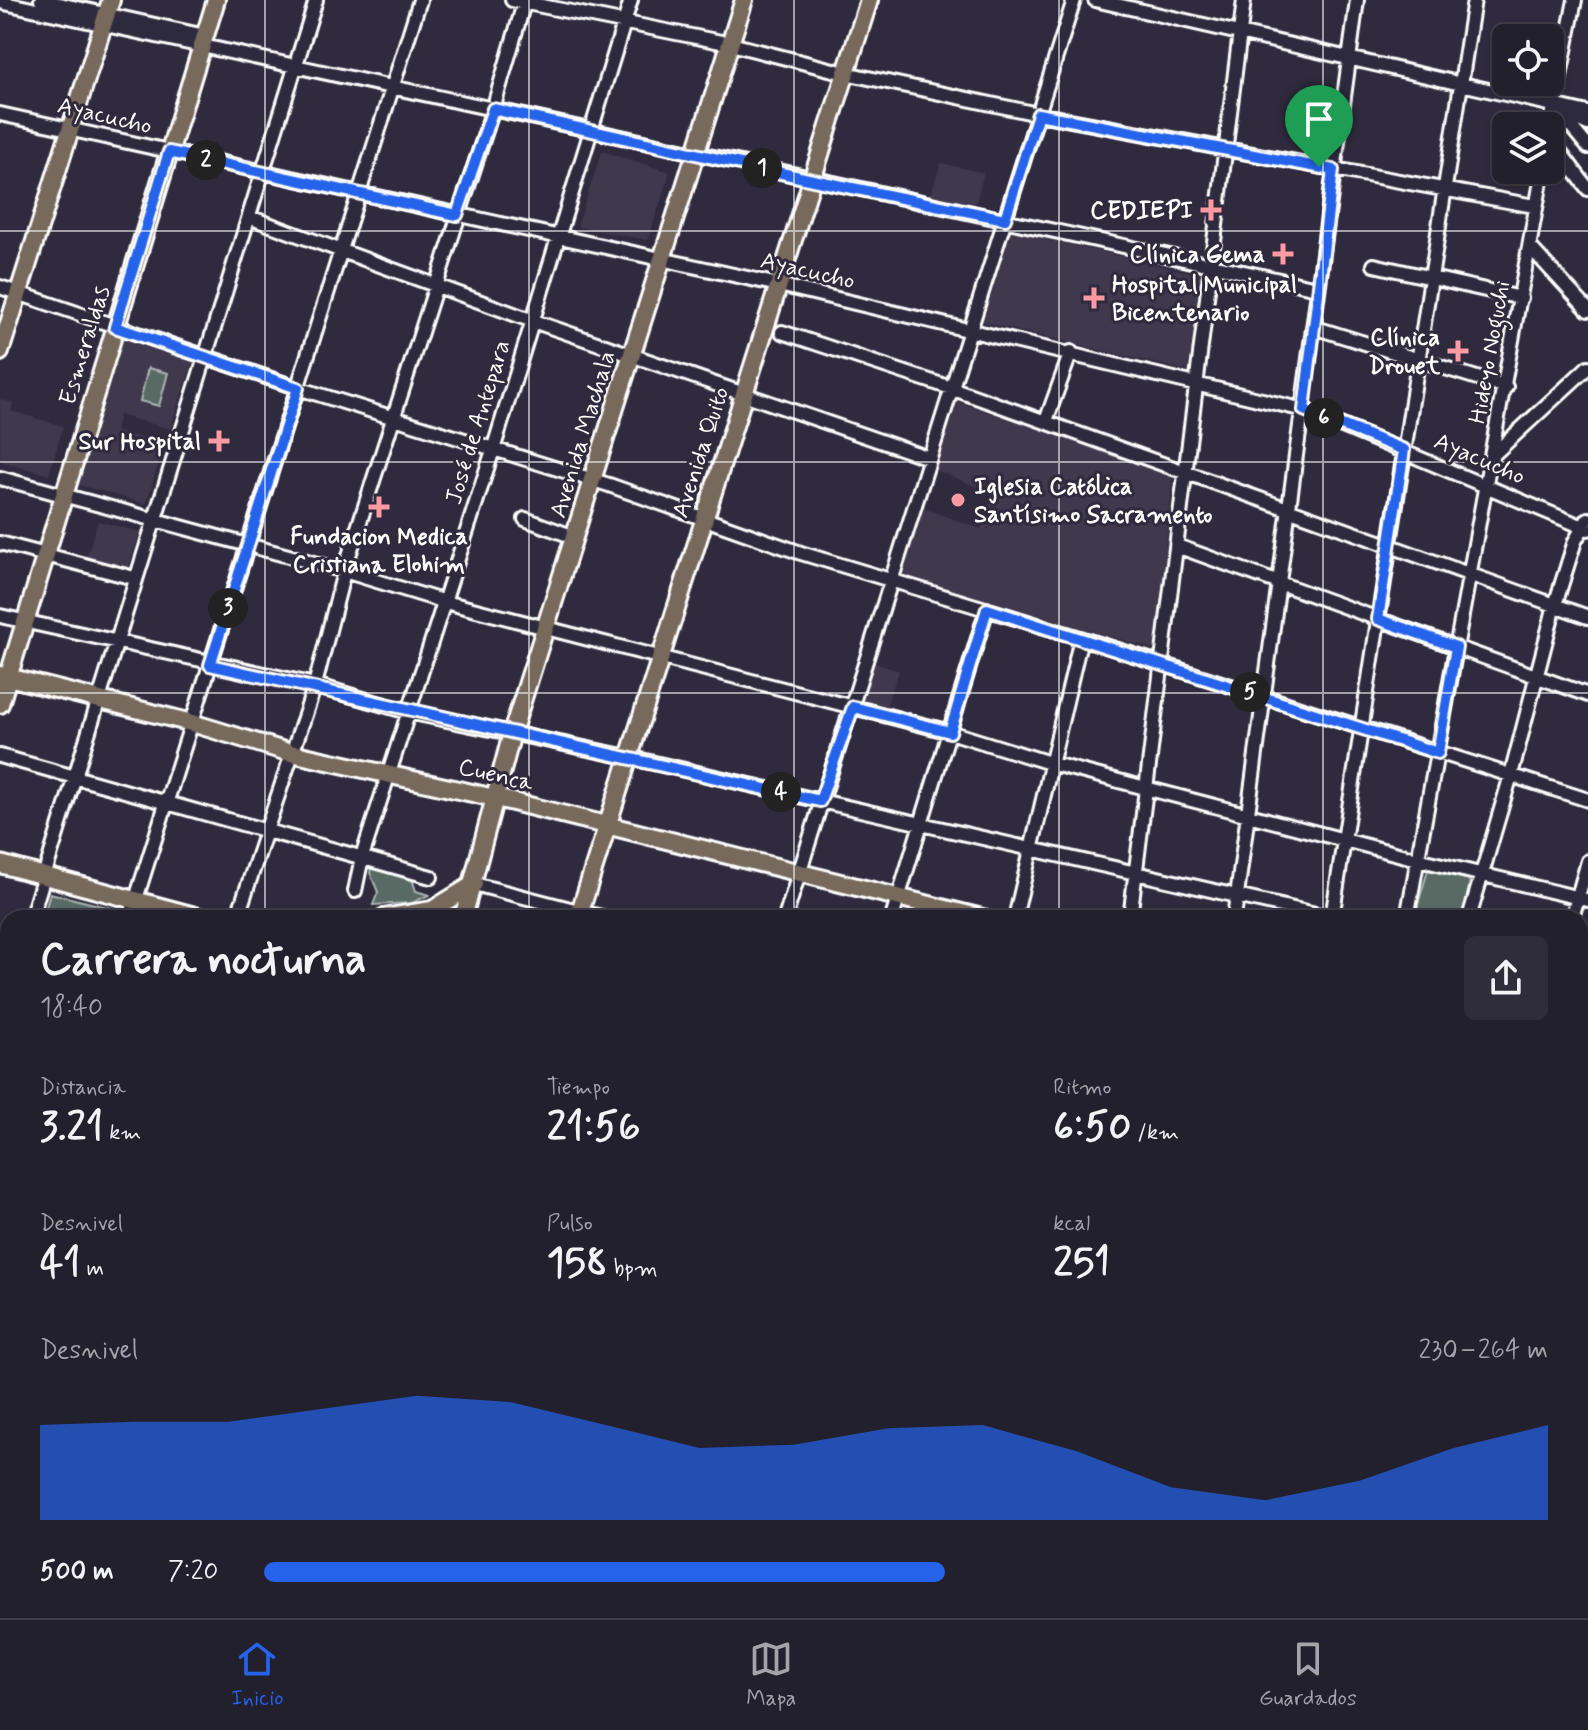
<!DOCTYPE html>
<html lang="es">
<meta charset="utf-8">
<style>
:root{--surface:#23202e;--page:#2f2d3a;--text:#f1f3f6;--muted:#a3a3aa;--line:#403e4a;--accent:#2563eb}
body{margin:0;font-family:Mynerve,sans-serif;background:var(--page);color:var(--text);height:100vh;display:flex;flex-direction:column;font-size:30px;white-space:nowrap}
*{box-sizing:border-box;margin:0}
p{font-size:26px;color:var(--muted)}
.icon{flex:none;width:44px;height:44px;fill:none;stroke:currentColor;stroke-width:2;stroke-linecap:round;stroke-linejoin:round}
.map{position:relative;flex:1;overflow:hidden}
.side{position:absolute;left:0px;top:910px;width:1588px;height:708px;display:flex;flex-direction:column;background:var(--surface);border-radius:24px 24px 0 0;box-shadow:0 2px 6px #0004,0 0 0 2px var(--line)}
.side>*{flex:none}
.buttons{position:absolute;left:1492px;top:24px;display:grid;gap:16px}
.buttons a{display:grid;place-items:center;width:72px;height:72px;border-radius:12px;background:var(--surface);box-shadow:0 2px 6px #0004,0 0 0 2px var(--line);font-size:40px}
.pin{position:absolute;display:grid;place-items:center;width:68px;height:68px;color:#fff;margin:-82px -34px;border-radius:50% 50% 50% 0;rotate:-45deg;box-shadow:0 0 8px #0007}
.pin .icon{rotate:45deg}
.km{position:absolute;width:40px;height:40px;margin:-20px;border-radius:50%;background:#222;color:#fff;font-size:22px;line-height:40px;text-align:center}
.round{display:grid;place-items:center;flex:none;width:84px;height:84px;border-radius:12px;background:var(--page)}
.head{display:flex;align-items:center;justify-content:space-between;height:136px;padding:0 40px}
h1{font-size:44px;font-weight:700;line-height:60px}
.stats{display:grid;grid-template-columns:repeat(3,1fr);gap:12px;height:136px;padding:8px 40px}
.stats div{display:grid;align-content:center}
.stats b{font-size:40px;font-weight:700}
.stats small{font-size:22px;font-weight:400}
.stats p{font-size:22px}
.chart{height:224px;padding:16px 40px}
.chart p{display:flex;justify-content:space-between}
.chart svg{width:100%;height:144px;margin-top:8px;fill:var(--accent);opacity:.7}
ul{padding:0 40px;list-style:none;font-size:26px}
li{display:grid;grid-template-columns:128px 96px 1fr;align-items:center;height:60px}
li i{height:20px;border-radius:10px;background:var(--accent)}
.dock{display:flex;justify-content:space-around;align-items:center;height:112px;border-top:2px solid var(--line);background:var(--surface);font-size:22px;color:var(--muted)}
.dock a{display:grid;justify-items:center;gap:4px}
.dock .selected{color:var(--accent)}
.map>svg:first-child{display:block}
.built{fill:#41384d}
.green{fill:#596b64;stroke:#acb5b2;stroke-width:2}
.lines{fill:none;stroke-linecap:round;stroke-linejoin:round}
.minor-casing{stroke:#fff;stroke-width:18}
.major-casing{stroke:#fff;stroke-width:22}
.minor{stroke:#2f2a3d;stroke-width:12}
.major{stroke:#77695c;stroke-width:16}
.route-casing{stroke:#fff;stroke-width:16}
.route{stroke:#2563eb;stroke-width:10}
.grid{fill:none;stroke:#fff;stroke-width:2;stroke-opacity:0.55}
.poi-dot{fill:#ff9aa2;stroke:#2f2a3d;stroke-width:3}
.labels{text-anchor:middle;stroke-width:6;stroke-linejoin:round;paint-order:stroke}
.street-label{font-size:24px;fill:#fff;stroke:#2f2a3d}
.poi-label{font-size:24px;font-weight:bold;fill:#fff;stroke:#2f2a3d;text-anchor:end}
</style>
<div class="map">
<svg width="1588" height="1618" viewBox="0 0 1588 1618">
<rect width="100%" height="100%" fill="#2f2a3d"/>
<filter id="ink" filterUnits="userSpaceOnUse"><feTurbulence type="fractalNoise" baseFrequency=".0125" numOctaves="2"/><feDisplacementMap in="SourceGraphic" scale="16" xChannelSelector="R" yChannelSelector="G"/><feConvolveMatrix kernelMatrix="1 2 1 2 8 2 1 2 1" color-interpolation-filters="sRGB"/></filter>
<g filter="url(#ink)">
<!-- built -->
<path class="built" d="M602 151 670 172 648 240 577 227Z
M941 163 984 173 975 206 930 196Z
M1011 231 1201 275 1188 371 983 322Z
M118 334 193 361 170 429 119 415 115 431 165 444 146 504 79 485Z
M0 399 13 403 11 411 63 426 49 475 0 461Z
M958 402 1173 475 1156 650 902 575 923 508 981 529 993 493 935 470Z
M98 521 140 532 127 573 85 561Z
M872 662 899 671 884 712 858 704Z"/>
<!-- green -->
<path class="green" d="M148 368 168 373 159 406 140 401Z
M372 864 411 876 416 891 429 895 412 903 373 905 378 892 370 873Z
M1428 870 1470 880 1463 918H1414Z
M50 893 115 909 113 918H43Z
M371 1610H560L558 1618H369Z"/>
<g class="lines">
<defs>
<path id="minor" d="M41 0 205 36
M512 0 731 44 845 73 1038 114 1534 206
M1095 0 1588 113
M0 2 1317 288
M1553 105 1588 147
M1562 112 1588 124
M0 114 779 285 1304 410 1588 529
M1554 121 1558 149 1588 189
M1550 127 1575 0
M249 217 533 321 929 458
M1530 247 1588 310
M1374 265 1521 298
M0 287 298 388 609 485 801 553 1081 638 1588 800
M1313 327 1506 387
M782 332 951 388 1588 617
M1046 421 1071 352
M1494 454 1588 367
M0 478 344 571 445 602 950 732 1050 763 1417 859 1588 900
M525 519 574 537
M0 543 134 578
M1177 546 1588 695
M0 616 315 685 408 712 628 757 1333 918
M0 756 431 877
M474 884 605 918
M355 891 362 857 493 450 631 0
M31 918 316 0
M130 918 420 0
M237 918 315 685 345 568 493 109 525 0
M785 918 1074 0
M892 918 987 609
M1015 918 1081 638
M1130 918 1244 0
M1234 918 1357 0
M1332 918 1474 0
M1407 918 1543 170
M1469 918 1511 775 1555 605 1575 541 1588 519
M1572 918 1588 861
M1580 974 1588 976
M0 1018 8 992
M0 1089 8 1091
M0 1173 8 1175
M1580 1176 1588 1178
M0 1283 8 1285
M1580 1311 1588 1281
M0 1345 8 1320
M1580 1373 1588 1375
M0 1383 8 1386
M0 1487 8 1489
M1580 1490 1588 1492
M0 1591 8 1594
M1580 1591 1588 1593
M70 1610 100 1618
M876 1610 906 1618
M1247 1610 1278 1618
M16 1618 19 1610
M239 1618 242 1610
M569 1618 571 1610
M672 1618 674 1610
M848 1618 850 1610
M947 1618 948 1610
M1040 1618 1041 1610
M1133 1618 1134 1610
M1213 1618 1215 1610
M1291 1618 1293 1610
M1394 1618 1396 1610
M1499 1618 1501 1610"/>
<path id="major" d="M0 352 111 0
M0 675 192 723 291 753 513 802 982 918
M0 704 216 0
M0 864 202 918
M383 918 432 910 474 884
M463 918 512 733 744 0
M578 918 869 0
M1580 1069 1588 1071
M1580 1277 1588 1279
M128 1618 131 1610
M351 1618 354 1610"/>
</defs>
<!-- minor casing -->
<use href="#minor" class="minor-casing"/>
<!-- major casing -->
<use href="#major" class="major-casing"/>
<!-- minor -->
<use href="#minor" class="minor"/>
<!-- major -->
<use href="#major" class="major"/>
</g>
</g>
<g class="lines" filter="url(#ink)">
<defs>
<path id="route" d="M493 109 813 180 1005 219 1038 114 1333 170 1304 410 1404 450 1378 619 1456 647 1438 753 987 609 950 732 853 707 820 801 210 665 298 388 115 327 169 152 457 215Z"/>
</defs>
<!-- route casing -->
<use href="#route" class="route-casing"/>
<!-- route -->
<use href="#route" class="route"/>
</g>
<!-- grid -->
<path class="grid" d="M265 0V918M529 0V918M794 0V918M1059 0V918M1323 0V918M0 231H1588M0 462H1588M0 693H1588M0 925H8M1580 925H1588M0 1156H8M1580 1156H1588M0 1387H8M1580 1387H1588M265 1610V1618M529 1610V1618M794 1610V1618M1059 1610V1618M1323 1610V1618"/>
<!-- markers -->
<g class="poi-dot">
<path d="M1207 198h8v8h8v8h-8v8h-8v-8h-8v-8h8z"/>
<path d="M1279 242h8v8h8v8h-8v8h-8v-8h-8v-8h8z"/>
<path d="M1090 286h8v8h8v8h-8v8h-8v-8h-8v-8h8z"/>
<path d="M1454 339h8v8h8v8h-8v8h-8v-8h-8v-8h8z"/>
<path d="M215 429h8v8h8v8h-8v8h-8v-8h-8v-8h8z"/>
<circle cx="958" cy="500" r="8"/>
<path d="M375 495h8v8h8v8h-8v8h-8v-8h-8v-8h8z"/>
</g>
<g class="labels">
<!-- street labels -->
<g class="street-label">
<text transform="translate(105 115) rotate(13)" y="8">Ayacucho</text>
<text transform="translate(808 270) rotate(13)" y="8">Ayacucho</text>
<text transform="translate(84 345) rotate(-73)" y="8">Esmeraldas</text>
<text transform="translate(1489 352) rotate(-80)" y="8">Hideyo Noguchi</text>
<text transform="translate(477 422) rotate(-73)" y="8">José de Antepara</text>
<text transform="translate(582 434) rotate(-73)" y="8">Avenida Machala</text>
<text transform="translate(700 452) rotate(-72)" y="8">Avenida Quito</text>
<text transform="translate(1480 458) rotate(23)" y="8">Ayacucho</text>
<text transform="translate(496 774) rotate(13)" y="8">Cuenca</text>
</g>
<!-- poi labels -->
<g class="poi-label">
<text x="1193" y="218">CEDIEPI</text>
<text x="1265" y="262">Clínica Gema</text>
<text x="1112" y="292" text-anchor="start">Hospital Municipal<tspan x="1112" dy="28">Bicentenario</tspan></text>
<text x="1440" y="345">Clínica<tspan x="1440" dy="28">Drouet</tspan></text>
<text x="201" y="449">Sur Hospital</text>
<text x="974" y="494" text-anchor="start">Iglesia Católica<tspan x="974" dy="28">Santísimo Sacramento</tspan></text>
<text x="379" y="544" text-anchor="middle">Fundacion Medica<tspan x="379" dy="28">Cristiana Elohim</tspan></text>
</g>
</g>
</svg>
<div class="buttons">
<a><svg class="icon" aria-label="locate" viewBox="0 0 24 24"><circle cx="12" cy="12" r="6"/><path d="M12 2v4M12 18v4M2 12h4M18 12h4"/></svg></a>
<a><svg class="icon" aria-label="layers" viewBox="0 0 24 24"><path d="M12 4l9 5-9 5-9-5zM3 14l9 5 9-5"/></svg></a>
</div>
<div class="pin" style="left:1319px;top:167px;background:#1e9e55"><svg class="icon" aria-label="arrive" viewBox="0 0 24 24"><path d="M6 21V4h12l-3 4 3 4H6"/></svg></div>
<b class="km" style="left:762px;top:168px">1</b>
<b class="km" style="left:206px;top:160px">2</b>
<b class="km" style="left:228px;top:608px">3</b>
<b class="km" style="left:781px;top:792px">4</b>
<b class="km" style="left:1250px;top:692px">5</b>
<b class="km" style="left:1324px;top:418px">6</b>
<section class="side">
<div class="head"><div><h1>Carrera nocturna</h1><p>18:40</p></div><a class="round"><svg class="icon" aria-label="share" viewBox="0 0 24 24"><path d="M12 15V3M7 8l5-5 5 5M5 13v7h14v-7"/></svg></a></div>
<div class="stats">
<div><p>Distancia</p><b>3.21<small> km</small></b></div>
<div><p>Tiempo</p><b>21:56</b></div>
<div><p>Ritmo</p><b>6:50<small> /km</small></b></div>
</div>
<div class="stats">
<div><p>Desnivel</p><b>41<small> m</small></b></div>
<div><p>Pulso</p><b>158<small> bpm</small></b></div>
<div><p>kcal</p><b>251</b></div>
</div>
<div class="chart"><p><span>Desnivel</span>230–264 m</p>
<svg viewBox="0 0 160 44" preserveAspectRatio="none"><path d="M0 44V15L10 14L20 14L30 10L40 6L50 8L60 15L70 22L80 21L90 16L100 15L110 23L120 34L130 38L140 32L150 22L160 15V44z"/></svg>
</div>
<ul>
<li><b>500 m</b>7:20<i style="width:53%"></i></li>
</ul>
</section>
</div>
<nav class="dock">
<a class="selected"><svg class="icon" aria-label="home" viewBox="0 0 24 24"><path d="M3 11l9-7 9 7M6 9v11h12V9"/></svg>Inicio</a>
<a><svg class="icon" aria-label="map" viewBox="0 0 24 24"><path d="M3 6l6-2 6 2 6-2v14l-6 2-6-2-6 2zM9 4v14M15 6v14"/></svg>Mapa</a>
<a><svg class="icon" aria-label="saved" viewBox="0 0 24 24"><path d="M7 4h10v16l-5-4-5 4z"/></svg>Guardados</a>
</nav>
